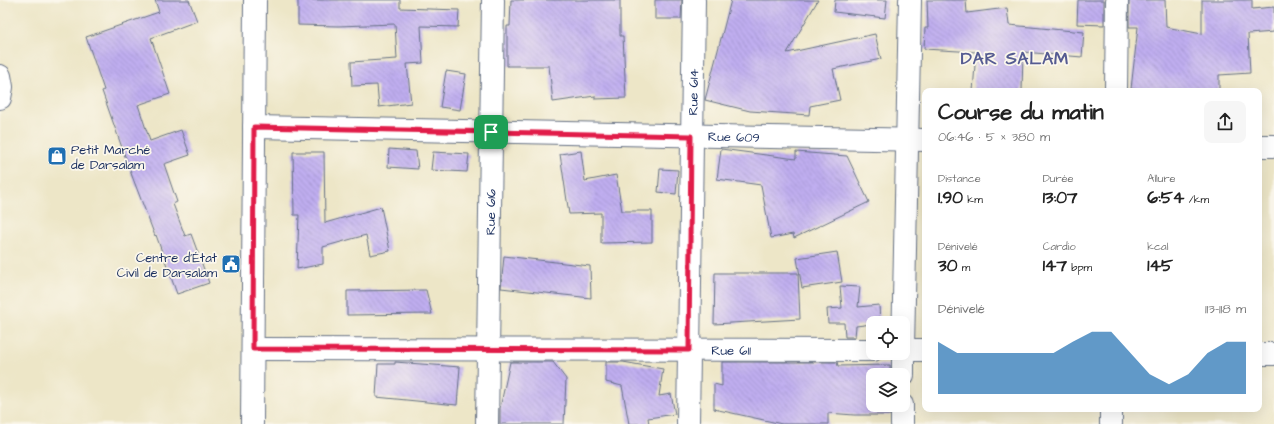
<!DOCTYPE html>
<html lang="fr">
<meta charset="utf-8">
<style>
:root{--surface:#fff;--page:#f6f6f6;--text:#222;--muted:#767676;--accent:#1f6fb2}
body{margin:0;font-family:"Architects Daughter",sans-serif;background:var(--page);color:var(--text);height:100vh;display:flex;flex-direction:column;font-size:15px;white-space:nowrap}
*{box-sizing:border-box;margin:0}
p{font-size:13px;color:var(--muted)}
.icon{flex:none;width:22px;height:22px;fill:none;stroke:currentColor;stroke-width:2;stroke-linecap:round;stroke-linejoin:round}
.map{position:relative;flex:1;overflow:hidden}
.sheet{position:absolute;left:922px;top:88px;width:340px;height:324px;display:flex;flex-direction:column;background:var(--surface);border-radius:8px;box-shadow:0 4px 16px #0002}
.sheet>*{flex:none}
.tools{position:absolute;left:866px;top:316px;display:grid;gap:8px}
.tools a{display:grid;place-items:center;width:44px;height:44px;border-radius:8px;background:var(--surface);box-shadow:0 4px 16px #0002;font-size:20px}
.pin{position:absolute;display:grid;place-items:center;width:34px;height:34px;color:#fff;margin:-17px;border-radius:8px;box-shadow:0 2px 6px #0006}
.round{display:grid;place-items:center;flex:none;width:42px;height:42px;border-radius:8px;background:var(--page)}
.headline{display:flex;align-items:center;justify-content:space-between;height:68px;padding:0 16px}
h1{font-size:22px;font-weight:800;line-height:30px}
.figures{display:grid;grid-template-columns:repeat(3,1fr);gap:6px;height:68px;padding:4px 16px}
.figures div{display:grid;align-content:center}
.figures b{font-size:17px;font-weight:800}
.figures small{font-size:11px;font-weight:400}
.figures p{font-size:11px}
.chart{height:112px;padding:8px 16px}
.chart p{display:flex;justify-content:space-between}
.chart svg{width:100%;height:72px;margin-top:4px;fill:var(--accent);opacity:.7}
.map>svg:first-child{display:block}
.building{fill:url(#building-back-hatch)}
.lines{fill:none;stroke-linecap:round;stroke-linejoin:round}
.minor-casing{stroke:#646f83;stroke-width:24}
.minor{stroke:#fff;stroke-width:22}
.route-casing{stroke:#fff;stroke-width:8}
.route{stroke:#e11d48;stroke-width:5}
.labels{text-anchor:middle;stroke-width:3.5;stroke-linejoin:round;paint-order:stroke}
.street-label{font-size:13px;fill:#1b2f5e;stroke:#fbf7ec}
.poi-label{font-size:13px;fill:#1b2f5e;stroke:#fbf7ec;text-anchor:start}
.district-label{font-size:17px;font-weight:bold;letter-spacing:1px;fill:#555b91;stroke:#fbf7ec}
</style>
<div class="map">
<svg width="1274" height="424" viewBox="0 0 1274 424">
<defs>
<pattern id="building-back-hatch" width="6" height="6" patternUnits="userSpaceOnUse"><rect width="6" height="6" fill="#c0aef0"/><path d="M-1 5l2 2M0 0l6 6M5-1l2 2" fill="none" stroke="#9b8ec6"/></pattern>
</defs>
<rect width="100%" height="100%" fill="#fbf7ec"/>
<filter id="ink" filterUnits="userSpaceOnUse"><feTurbulence type="fractalNoise" baseFrequency=".025" numOctaves="2"/><feDisplacementMap in="SourceGraphic" scale="8" xChannelSelector="R" yChannelSelector="G"/><feConvolveMatrix kernelMatrix="1 2 1 2 8 2 1 2 1" color-interpolation-filters="sRGB"/></filter>
<filter id="wash" filterUnits="userSpaceOnUse"><feTurbulence type="fractalNoise" baseFrequency=".012" numOctaves="4" result="noise"/><feDisplacementMap in="SourceGraphic" scale="16" xChannelSelector="R" yChannelSelector="G"/><feGaussianBlur stdDeviation="0.9" result="paint"/><feColorMatrix in="noise" values="0 0 0 0 0 0 0 0 0 0 0 0 0 0 0 0 0 1.4 0 .05"/><feComposite in="paint" operator="in"/></filter>
<g filter="url(#wash)">
<rect width="100%" height="100%" fill="#ede6c7"/>
<g id="blocks">
<!-- building -->
<path class="building" d="M155 0H189L197 21 151 38 170 94 138 105 150 141 181 130 190 155 164 164 177 202 173 204 185 236 191 234 209 283 177 294 156 235 155 236 132 176 102 91 104 90 86 37 159 12Z
M298 0H400V8L459 10 458 27 421 26 423 63 407 64 411 103 379 107 377 85 352 86 351 62 397 59 395 24 338 26 298 25Z
M511 0H620V36H623L626 98 595 99V96L553 102 549 66H507V26H510Z
M655 0H682L681 19H655Z
M731 0H818L787 53 875 34 881 59 833 69 840 100 810 106 809 115 750 111 705 100Z
M835 0H887L885 18 834 12Z
M927 0H966L967 13 1007 8 1009 25 1084 32 1082 57 1023 52 1022 91H973L976 52 924 49 925 28H928Z
M1078 0H1104V25L1077 24Z
M1129 0H1165L1166 27 1202 34V0H1252V9L1274 7V32L1248 34 1250 73 1219 75V91L1131 89 1138 27H1129Z
M446 71 466 74 460 110 440 107Z
M389 149 416 151 418 169 388 167Z
M721 149 796 159V152L847 156 869 202 794 238 793 234 771 238 761 185 717 179Z
M581 151 585 181 616 175 622 211H652V242L601 243V213L569 214 560 154Z
M293 152H324L325 223 381 207 390 251 370 255 366 235 323 247V264L297 269 299 215H294Z
M433 152 469 154 467 172 431 170Z
M660 169 678 170 676 194 658 192Z
M837 252 842 282 802 288 797 258Z
M504 256 590 266 591 298 501 288Z
M715 273H798L800 319 714 324Z
M840 286 860 287 858 307 879 305 880 323 856 326 855 337H845L844 323H828L827 309 842 308Z
M426 290 432 314 347 315V291Z
M395 362 460 367 457 405 376 397 378 364H395Z
M510 362H553L566 379 564 424H500V408Z
M606 362H623L663 369 659 396 671 394 675 414 648 418 649 424H629L622 386 606 382Z
M722 362H837L838 366 890 365V375H873V405H890V415H854L828 413V424H782L714 409V384L722 386Z"/>
</g>
</g>
<g filter="url(#ink)">
<use href="#blocks" fill-opacity="0" stroke="#646f83" stroke-width="1"/>
<g class="lines">
<defs>
<g id="minor">
<path d="M0 76 2 87 0 98"/>
<path d="M1116 91 1117 0"/>
<path id="s1" d="M254 127 925 140"/>
<path d="M1259 146H1274"/>
<path id="s2" d="M253 349 873 350"/>
<path d="M903 349 910 0"/>
<path d="M903 350H925"/>
<path d="M1259 354H1274"/>
<path d="M903 375V353"/>
<path d="M252 424 255 0"/>
<path id="s3" d="M487 424 493 0"/>
<path id="s4" d="M688 424 694 0"/>
<path d="M902 424V405"/>
<path d="M1111 424V409"/>
</g>
</defs>
<!-- minor casing -->
<use href="#minor" class="minor-casing"/>
<!-- minor -->
<use href="#minor" class="minor"/>
</g>
</g>
<g class="lines" filter="url(#ink)">
<defs>
<path id="route" d="M254 127 691 136 689 350 253 349Z"/>
</defs>
<!-- route casing -->
<use href="#route" class="route-casing"/>
<!-- route -->
<use href="#route" class="route"/>
</g>
<!-- icons -->
<defs>
<symbol id="shop-square" viewBox="-11 -11 22 22"><rect x="-9" y="-9" width="18" height="18" rx="4" fill="#1f6fb2" stroke="#fbf7ec"/><path d="M-5-2.5h2.3a2.7 3.5 0 0 1 5.4 0H5L5.5 6h-11ZM-1.5-2.5h3a1.5 2.3 0 0 0-3 0Z" fill="#fff"/></symbol>
<symbol id="civic-square" viewBox="-11 -11 22 22"><rect x="-9" y="-9" width="18" height="18" rx="4" fill="#1f6fb2" stroke="#fbf7ec"/><path d="M-.6-6.5H3V-4.5H.6V-3L4-1V1h2V6H-6V1h2V-1L-.6-3ZM-1.2 2.5V6h2.4V2.5Z" fill="#fff"/></symbol>
</defs>
<g fill-rule="evenodd">
<use href="#shop-square" x="46" y="145" width="22" height="22"/>
<use href="#civic-square" x="220" y="253" width="22" height="22"/>
</g>
<g class="labels">
<!-- street labels -->
<g class="street-label">
<text dy="5" stroke="none"><textPath href="#s4" startOffset="332">Rue 614</textPath></text>
<text dy="5" stroke="none"><textPath href="#s1" startOffset="480">Rue 609</textPath></text>
<text dy="5" stroke="none"><textPath href="#s3" startOffset="212">Rue 616</textPath></text>
<text dy="5" stroke="none"><textPath href="#s2" startOffset="478">Rue 611</textPath></text>
</g>
<!-- poi labels -->
<g class="poi-label">
<text x="71" y="154">Petit Marché<tspan x="71" dy="15">de Darsalam</tspan></text>
<text x="217" y="262" text-anchor="end">Centre d'État<tspan x="217" dy="15">Civil de Darsalam</tspan></text>
</g>
<!-- district labels -->
<g class="district-label">
<text x="1015" y="64">DAR SALAM</text>
</g>
</g>
</svg>
<div class="tools">
<a><svg class="icon" aria-label="locate" viewBox="0 0 24 24"><circle cx="12" cy="12" r="6"/><path d="M12 2v4M12 18v4M2 12h4M18 12h4"/></svg></a>
<a><svg class="icon" aria-label="layers" viewBox="0 0 24 24"><path d="M12 4l9 5-9 5-9-5zM3 14l9 5 9-5"/></svg></a>
</div>
<div class="pin" style="left:491px;top:132px;background:#1e9e55"><svg class="icon" aria-label="arrive" viewBox="0 0 24 24"><path d="M6 21V4h12l-3 4 3 4H6"/></svg></div>
<section class="sheet">
<div class="headline"><div><h1>Course du matin</h1><p>06:46 · 5 × 380 m</p></div><a class="round"><svg class="icon" aria-label="share" viewBox="0 0 24 24"><path d="M12 15V3M7 8l5-5 5 5M5 13v7h14v-7"/></svg></a></div>
<div class="figures">
<div><p>Distance</p><b>1.90<small> km</small></b></div>
<div><p>Durée</p><b>13:07</b></div>
<div><p>Allure</p><b>6:54<small> /km</small></b></div>
</div>
<div class="figures">
<div><p>Dénivelé</p><b>30<small> m</small></b></div>
<div><p>Cardio</p><b>147<small> bpm</small></b></div>
<div><p>kcal</p><b>145</b></div>
</div>
<div class="chart"><p><span>Dénivelé</span>113–118 m</p>
<svg viewBox="0 0 160 44" preserveAspectRatio="none"><path d="M0 44V12L10 19L20 19L30 19L40 19L50 19L60 19L70 12L80 6L90 6L100 19L110 32L120 38L130 32L140 19L150 12L160 12V44z"/></svg>
</div>
</section>
</div>
